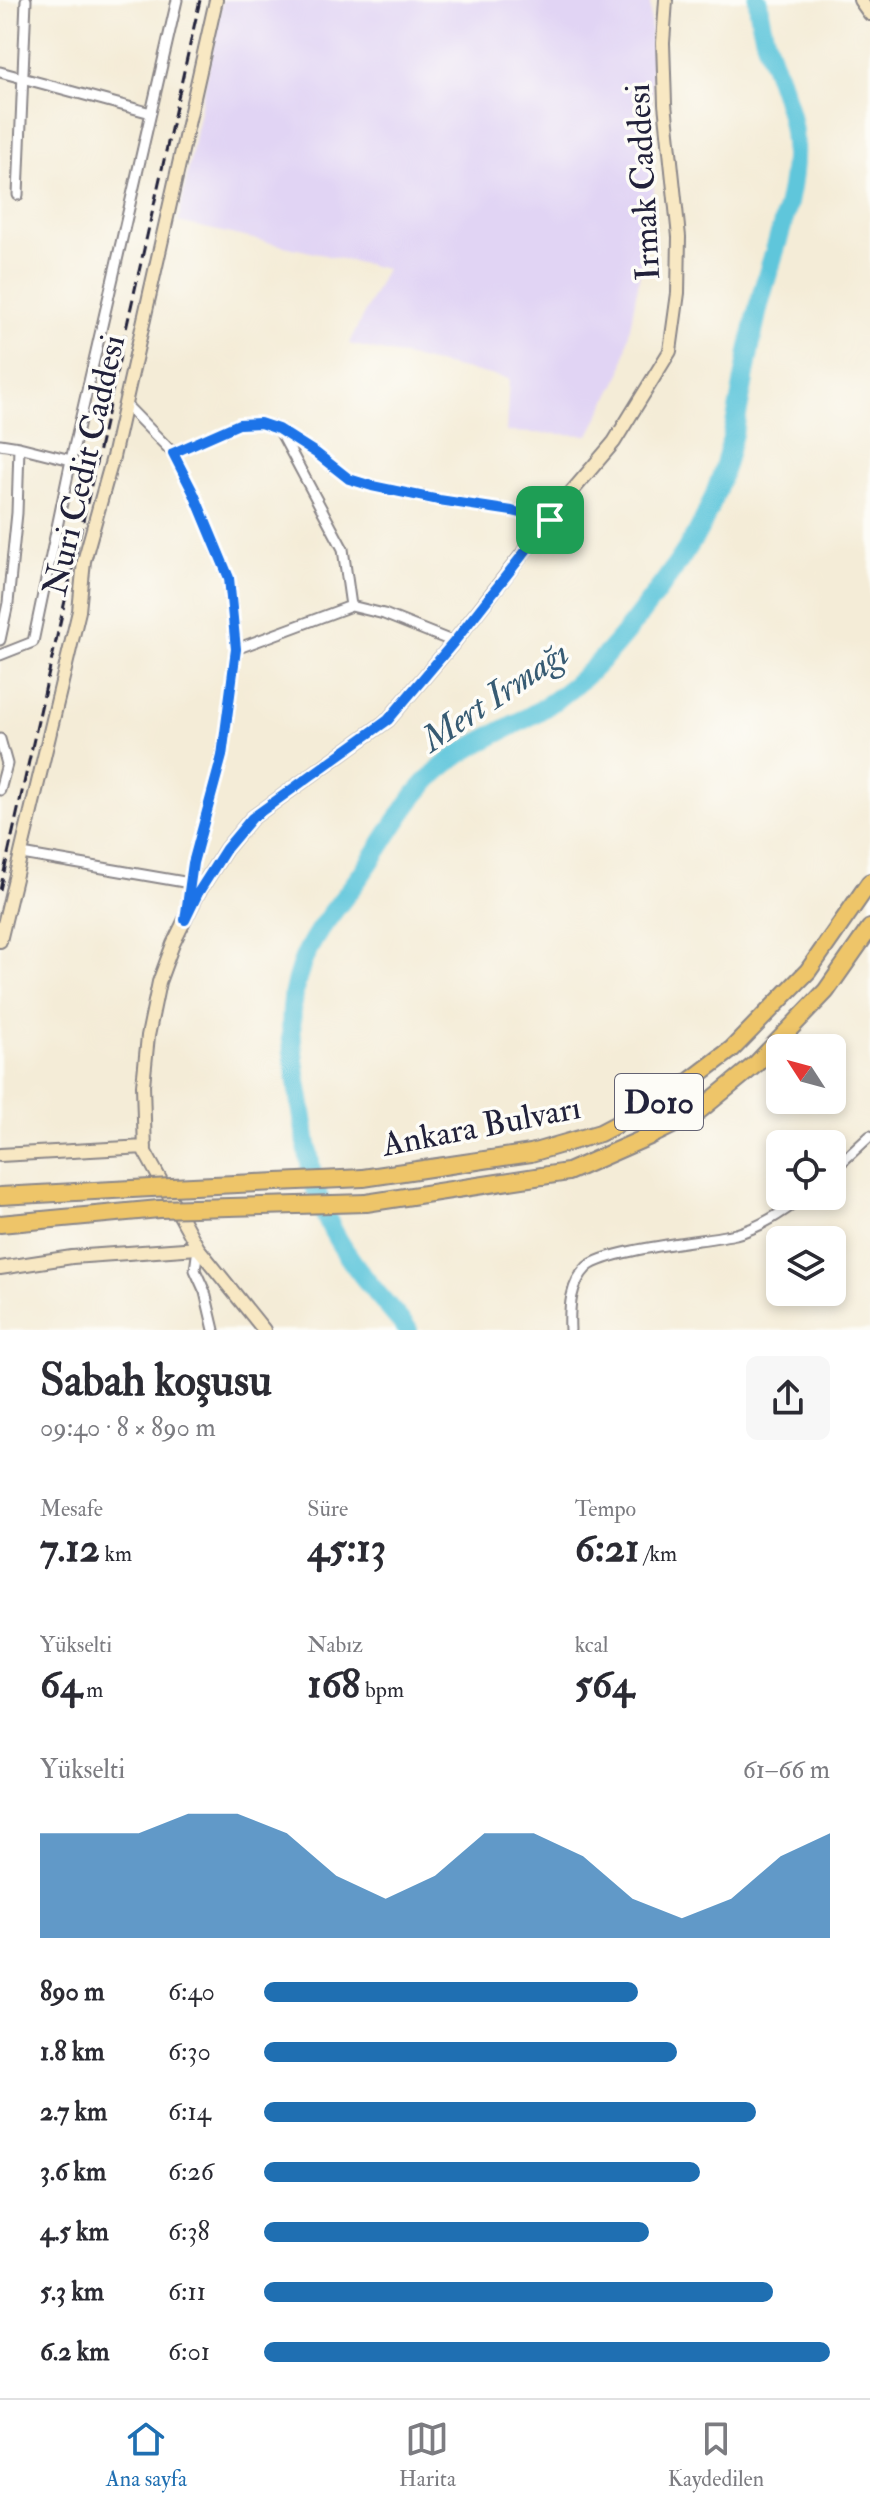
<!DOCTYPE html>
<html lang="tr">
<meta charset="utf-8">
<style>
:root{--surface:#fff;--page:#f7f7f7;--text:#2b2b33;--muted:#7c7c81;--line:#e1e1e2;--accent:#1f6fb2}
body{margin:0;font-family:"IM FELL Double Pica",serif;background:var(--page);color:var(--text);height:100vh;display:flex;flex-direction:column;font-size:30px;white-space:nowrap}
*{box-sizing:border-box;margin:0}
p{font-size:26px;color:var(--muted)}
.icon{flex:none;width:44px;height:44px;fill:none;stroke:currentColor;stroke-width:2;stroke-linecap:round;stroke-linejoin:round}
.map{position:relative;height:1330px;overflow:hidden}
.sheet{display:flex;flex-direction:column;background:var(--surface);flex:1}
.sheet>*{flex:none}
.needle{width:52px;rotate:306deg}
.fabs{position:absolute;left:766px;top:1034px;display:grid;gap:16px}
.fabs a{display:grid;place-items:center;width:80px;height:80px;border-radius:12px;background:var(--surface);box-shadow:0 4px 12px #0003;font-size:40px}
.pin{position:absolute;display:grid;place-items:center;width:68px;height:68px;color:#fff;margin:-34px;border-radius:16px;box-shadow:0 4px 12px #0006}
.round{display:grid;place-items:center;flex:none;width:84px;height:84px;border-radius:12px;background:var(--page)}
.summary{display:flex;align-items:center;justify-content:space-between;height:136px;padding:0 40px}
h1{font-size:44px;font-weight:700;line-height:60px}
.metrics{display:grid;grid-template-columns:repeat(3,1fr);gap:12px;height:136px;padding:8px 40px}
.metrics div{display:grid;align-content:center}
.metrics b{font-size:40px;font-weight:700}
.metrics small{font-size:22px;font-weight:400}
.metrics p{font-size:22px}
.chart{height:224px;padding:16px 40px}
.chart p{display:flex;justify-content:space-between}
.chart svg{width:100%;height:144px;margin-top:8px;fill:var(--accent);opacity:.7}
ul{padding:0 40px;list-style:none;font-size:26px}
li{display:grid;grid-template-columns:128px 96px 1fr;align-items:center;height:60px}
li i{height:20px;border-radius:10px;background:var(--accent)}
.tab-bar{display:flex;justify-content:space-around;align-items:center;height:112px;border-top:2px solid var(--line);background:var(--surface);font-size:22px;color:var(--muted)}
.tab-bar a{display:grid;justify-items:center;gap:4px}
.tab-bar .active{color:var(--accent)}
.map>svg:first-child{display:block}
.built{fill:#e1d4f4}
.lines{fill:none;stroke-linecap:round;stroke-linejoin:round}
.river{stroke:#5fc6db;stroke-width:20}
.street-casing{stroke:#8b8789;stroke-width:13}
.secondary-casing{stroke:#8b8789;stroke-width:16}
.highway-casing{stroke:#8b8789;stroke-width:20}
.street{stroke:#fff;stroke-width:9}
.secondary{stroke:#f8e8c3;stroke-width:12}
.highway{stroke:#eec569;stroke-width:16}
.rail{stroke:#22223b;stroke-width:3;stroke-dasharray:12 6;stroke-linecap:butt}
.highway-bridge-casing{stroke:#8b8789;stroke-width:20;stroke-linecap:butt}
.highway-bridge{stroke:#eec569;stroke-width:16}
.route-casing{stroke:#fff;stroke-width:16}
.route{stroke:#1a73e8;stroke-width:10}
.labels{text-anchor:middle;stroke-width:7;stroke-linejoin:round;paint-order:stroke}
.shield{fill:#fdfcf7;stroke:#646373;stroke-width:2}
.shield-label{font-size:32px;font-weight:bold;fill:#22223b}
.street-label{font-size:34px;fill:#22223b;stroke:#fdfcf7}
.water-label{font-size:36px;font-style:italic;fill:#375b73;stroke:#fdfcf7}
</style>
<div class="map">
<svg width="870" height="1330" viewBox="0 0 870 1330">
<rect width="100%" height="100%" fill="#fdfcf7"/>
<filter id="ink" filterUnits="userSpaceOnUse"><feTurbulence type="fractalNoise" baseFrequency=".0125" numOctaves="2"/><feDisplacementMap in="SourceGraphic" scale="16" xChannelSelector="R" yChannelSelector="G"/><feConvolveMatrix kernelMatrix="1 2 1 2 8 2 1 2 1" color-interpolation-filters="sRGB"/></filter>
<filter id="wash" filterUnits="userSpaceOnUse"><feTurbulence type="fractalNoise" baseFrequency=".006" numOctaves="4" result="noise"/><feDisplacementMap in="SourceGraphic" scale="32" xChannelSelector="R" yChannelSelector="G"/><feGaussianBlur stdDeviation="1.8" result="paint"/><feColorMatrix in="noise" values="0 0 0 0 0 0 0 0 0 0 0 0 0 0 0 0 0 1.4 0 .05"/><feComposite in="paint" operator="in"/></filter>
<g filter="url(#wash)">
<rect width="100%" height="100%" fill="#f4ecd7"/>
<!-- built -->
<path class="built" d="M222 0H650L654 196 622 371 589 435 506 432 509 379 349 344 386 269 178 222Z"/>
<g class="lines">
<!-- river -->
<path class="river" d="M408 1330C382 1299 352 1267 333 1231 311 1191 309 1156 302 1112 294 1063 283 1015 301 966 314 929 343 902 365 869 389 835 407 798 439 770 470 742 510 730 545 707 590 678 622 639 653 597 669 576 684 555 697 533 736 463 740 385 758 309 771 254 797 200 794 142 791 92 761 50 758 0"/>
</g>
</g>
<g filter="url(#ink)">
<g class="lines">
<defs>
<path id="street" d="M0 72 151 113
M18 195 26 0
M125 404 173 453 194 494 229 578 236 649 222 756 193 863 186 911
M281 433 343 549 351 606
M0 444 19 447
M173 453 239 424 260 423 278 429 316 453 349 479 372 486 439 500 512 511 550 520
M0 640 8 603 17 513 19 447 71 460
M236 649 351 606 384 614 454 642
M0 655 33 642 71 460 177 0
M0 739 7 764 0 790
M22 854 190 883
M832 1171 870 1136
M198 1248 195 1270 205 1292 214 1330
M570 1330C569 1308 570 1284 587 1267 608 1249 704 1241 736 1234 762 1227 784 1211 805 1196"/>
<path id="secondary" d="M860 0 870 14
M0 941 79 611 84 561 113 457 216 0
M0 1155 145 1147
M0 1268 72 1257 198 1248
M264 1330 198 1248 145 1152 143 1085 148 1036 159 982 173 944 198 893 226 849 252 818 388 720 454 642 568 496 614 442 670 351 678 293 679 237 665 104 663 43 666 0"/>
<path id="highway" d="M363 1178 531 1153 600 1133 669 1097 732 1049 808 971 870 882
M0 1196 151 1188
M366 1203 568 1172 652 1135 695 1114 756 1064 826 991 870 928
M0 1224 159 1209"/>
</defs>
<!-- street casing -->
<use href="#street" class="street-casing"/>
<!-- secondary casing -->
<use href="#secondary" class="secondary-casing"/>
<!-- highway casing -->
<use href="#highway" class="highway-casing"/>
<!-- street -->
<use href="#street" class="street"/>
<!-- secondary -->
<use href="#secondary" class="secondary"/>
<!-- highway -->
<use href="#highway" class="highway"/>
<!-- rail -->
<path class="rail" d="M0 890 200 0"/>
<defs>
<path id="highway-bridge" d="M151 1188 363 1178
M159 1209 366 1203"/>
</defs>
<!-- highway-bridge casing -->
<use href="#highway-bridge" class="highway-bridge-casing"/>
<!-- highway-bridge -->
<use href="#highway-bridge" class="highway-bridge"/>
</g>
</g>
<g class="lines" filter="url(#ink)">
<defs>
<path id="route" d="M260 423 278 429 316 453 349 479 372 486 439 500 512 511 550 520 454 642 388 720 252 818 226 849 198 893 185 920 193 863 222 756 236 649 229 578 194 494 173 453 239 424Z"/>
</defs>
<!-- route casing -->
<use href="#route" class="route-casing"/>
<!-- route -->
<use href="#route" class="route"/>
</g>
<g class="labels">
<!-- shield labels -->
<rect class="shield" x="615" y="1074" width="88" height="56" rx="6"/>
<g class="shield-label">
<text x="659" y="1113">D010</text>
</g>
<!-- street labels -->
<g class="street-label">
<text transform="translate(642 182) rotate(-93)" y="12">Irmak Caddesi</text>
<text transform="translate(83 465) rotate(-77)" y="12">Nuri Cedit Caddesi</text>
<text transform="translate(481 1125) rotate(-11)" y="12">Ankara Bulvarı</text>
</g>
<!-- water labels -->
<g class="water-label">
<text transform="translate(494 695) rotate(-34)" y="13">Mert Irmağı</text>
</g>
</g>
</svg>
<div class="fabs">
<a><svg class="needle" viewBox="-14 -14 28 28"><path d="M0-13l5 13h-10z" fill="#e53935"/><path d="M0 13l5-13h-10z" fill="#7c7c81"/></svg></a>
<a><svg class="icon" aria-label="locate" viewBox="0 0 24 24"><circle cx="12" cy="12" r="6"/><path d="M12 2v4M12 18v4M2 12h4M18 12h4"/></svg></a>
<a><svg class="icon" aria-label="layers" viewBox="0 0 24 24"><path d="M12 4l9 5-9 5-9-5zM3 14l9 5 9-5"/></svg></a>
</div>
<div class="pin" style="left:550px;top:520px;background:#1e9e55"><svg class="icon" aria-label="arrive" viewBox="0 0 24 24"><path d="M6 21V4h12l-3 4 3 4H6"/></svg></div>
</div>
<section class="sheet">
<div class="summary"><div><h1>Sabah koşusu</h1><p>09:40 · 8 × 890 m</p></div><a class="round"><svg class="icon" aria-label="share" viewBox="0 0 24 24"><path d="M12 15V3M7 8l5-5 5 5M5 13v7h14v-7"/></svg></a></div>
<div class="metrics">
<div><p>Mesafe</p><b>7.12<small> km</small></b></div>
<div><p>Süre</p><b>45:13</b></div>
<div><p>Tempo</p><b>6:21<small> /km</small></b></div>
</div>
<div class="metrics">
<div><p>Yükselti</p><b>64<small> m</small></b></div>
<div><p>Nabız</p><b>168<small> bpm</small></b></div>
<div><p>kcal</p><b>564</b></div>
</div>
<div class="chart"><p><span>Yükselti</span>61–66 m</p>
<svg viewBox="0 0 160 44" preserveAspectRatio="none"><path d="M0 44V12L10 12L20 12L30 6L40 6L50 12L60 25L70 32L80 25L90 12L100 12L110 19L120 32L130 38L140 32L150 19L160 12V44z"/></svg>
</div>
<ul>
<li><b>890 m</b>6:40<i style="width:66%"></i></li>
<li><b>1.8 km</b>6:30<i style="width:73%"></i></li>
<li><b>2.7 km</b>6:14<i style="width:87%"></i></li>
<li><b>3.6 km</b>6:26<i style="width:77%"></i></li>
<li><b>4.5 km</b>6:38<i style="width:68%"></i></li>
<li><b>5.3 km</b>6:11<i style="width:90%"></i></li>
<li><b>6.2 km</b>6:01<i style="width:100%"></i></li>
</ul>
</section>
<nav class="tab-bar">
<a class="active"><svg class="icon" aria-label="home" viewBox="0 0 24 24"><path d="M3 11l9-7 9 7M6 9v11h12V9"/></svg>Ana sayfa</a>
<a><svg class="icon" aria-label="map" viewBox="0 0 24 24"><path d="M3 6l6-2 6 2 6-2v14l-6 2-6-2-6 2zM9 4v14M15 6v14"/></svg>Harita</a>
<a><svg class="icon" aria-label="saved" viewBox="0 0 24 24"><path d="M7 4h10v16l-5-4-5 4z"/></svg>Kaydedilen</a>
</nav>
